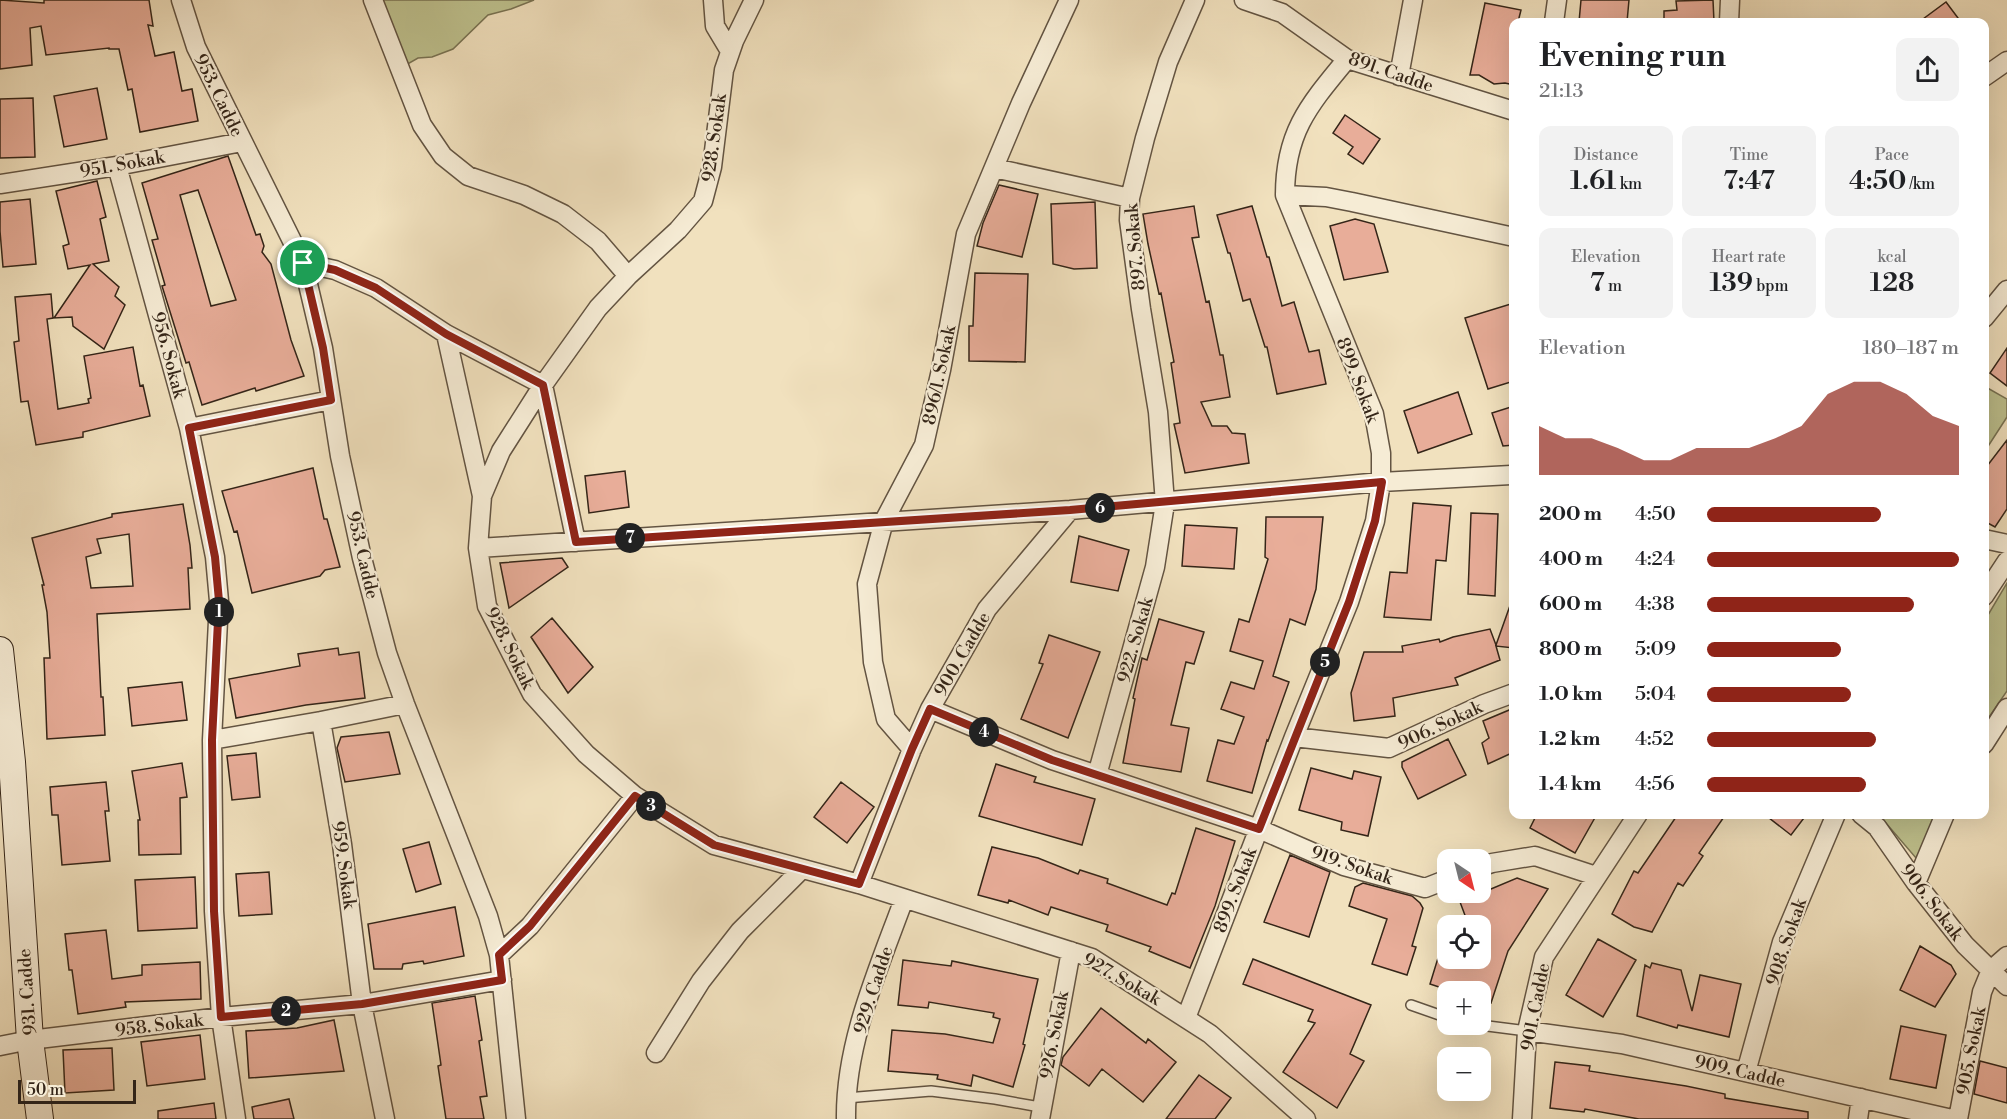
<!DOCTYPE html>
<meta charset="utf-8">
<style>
:root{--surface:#fff;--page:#f2f2f2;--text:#202124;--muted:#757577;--accent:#8f2418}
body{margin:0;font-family:"Libre Bodoni",serif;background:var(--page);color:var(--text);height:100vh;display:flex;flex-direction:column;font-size:22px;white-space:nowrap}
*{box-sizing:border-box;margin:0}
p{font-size:20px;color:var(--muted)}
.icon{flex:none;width:33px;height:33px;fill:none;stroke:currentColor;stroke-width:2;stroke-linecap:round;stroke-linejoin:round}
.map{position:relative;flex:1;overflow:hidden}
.side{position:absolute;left:1509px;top:18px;width:480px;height:801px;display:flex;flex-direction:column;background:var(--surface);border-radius:12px;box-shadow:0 6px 24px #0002}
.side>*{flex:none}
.needle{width:39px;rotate:145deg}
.buttons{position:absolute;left:1437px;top:849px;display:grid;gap:12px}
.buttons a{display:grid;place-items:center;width:54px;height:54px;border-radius:12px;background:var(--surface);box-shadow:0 6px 24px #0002;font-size:30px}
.scale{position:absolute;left:18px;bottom:15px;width:118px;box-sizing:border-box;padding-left:6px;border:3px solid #342518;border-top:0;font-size:16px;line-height:21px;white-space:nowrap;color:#342518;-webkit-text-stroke:4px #f6ecd5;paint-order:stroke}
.pin{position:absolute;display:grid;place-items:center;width:51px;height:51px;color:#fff;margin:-26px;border:3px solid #fff;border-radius:50%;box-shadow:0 2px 6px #0007}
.km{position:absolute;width:30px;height:30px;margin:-15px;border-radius:50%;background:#222;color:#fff;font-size:16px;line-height:30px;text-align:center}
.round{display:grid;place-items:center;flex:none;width:63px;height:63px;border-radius:12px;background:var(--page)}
.head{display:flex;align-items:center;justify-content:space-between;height:102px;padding:0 30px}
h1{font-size:33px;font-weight:600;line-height:45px}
.metrics{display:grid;grid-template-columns:repeat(3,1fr);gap:9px;height:102px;padding:6px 30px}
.metrics div{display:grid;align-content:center;border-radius:12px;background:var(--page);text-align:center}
.metrics b{font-size:26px;font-weight:600}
.metrics small{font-size:16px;font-weight:400}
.metrics p{font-size:16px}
.chart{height:168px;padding:12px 30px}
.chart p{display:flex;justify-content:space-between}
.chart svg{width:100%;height:108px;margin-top:6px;fill:var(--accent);opacity:.7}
ul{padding:0 30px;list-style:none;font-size:20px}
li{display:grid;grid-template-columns:96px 72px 1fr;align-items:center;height:45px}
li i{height:15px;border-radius:8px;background:var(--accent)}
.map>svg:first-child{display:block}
.green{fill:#bec18e;stroke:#797353;stroke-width:1.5}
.building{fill:#e8ad99;stroke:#342518;stroke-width:1.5;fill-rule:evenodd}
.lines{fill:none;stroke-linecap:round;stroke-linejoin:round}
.lane-casing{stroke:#635442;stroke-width:12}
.street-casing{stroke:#635442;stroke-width:21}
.secondary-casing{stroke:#342518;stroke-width:28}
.lane{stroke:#f6ecd5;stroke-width:9}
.street{stroke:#f6ecd5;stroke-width:18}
.secondary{stroke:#f6ecd5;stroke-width:26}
.route-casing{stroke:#fff;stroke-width:12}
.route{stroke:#8f2418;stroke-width:8}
.labels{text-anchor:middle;stroke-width:4.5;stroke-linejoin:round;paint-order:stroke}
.street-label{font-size:18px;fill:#342518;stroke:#f6ecd5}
</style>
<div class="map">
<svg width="2007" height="1119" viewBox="0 0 2007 1119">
<rect width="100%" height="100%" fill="#f1e1be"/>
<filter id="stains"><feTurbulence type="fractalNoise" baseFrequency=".00333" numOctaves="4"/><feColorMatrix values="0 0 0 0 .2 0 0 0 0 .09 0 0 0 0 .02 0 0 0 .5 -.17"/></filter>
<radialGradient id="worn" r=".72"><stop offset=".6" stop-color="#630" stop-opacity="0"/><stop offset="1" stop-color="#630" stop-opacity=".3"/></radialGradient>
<!-- green -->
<path class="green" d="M373 0H534L511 9 488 15 453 49 432 57 418 58 399 69Z
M1984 386 2007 399V417L1985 451Z
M2007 583V691L1985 723V620Z
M1879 815H1935L1924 842 1916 858Z"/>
<!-- building -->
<path class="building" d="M0 0 44 3V0H149L153 26 148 25 155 56 174 52 182 91 192 89 198 121 140 132 132 89 128 90 119 49H109V48L46 55 41 26 30 28 32 65 0 69Z
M1581 0H1629L1627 22H1579Z
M1713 0 1714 22H1664V11L1677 10 1676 1Z
M1946 2 1961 22H1919Z
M1485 3 1521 10 1518 22H1514V85L1505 83 1494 84 1479 75H1470Z
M97 88 107 139 64 147 54 96Z
M33 98 35 157 0 158V99Z
M1345 115 1380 139 1363 164 1348 154 1353 147 1333 133Z
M228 156 256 235 260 234 264 246 262 252 271 264 291 340 304 376 256 391 255 388 202 405 189 362 186 363 162 286 165 285 152 240 158 239 142 183ZM198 190 236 300 211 306 180 195Z
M97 181 106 217 100 219 109 261 93 264 119 287 115 296 125 305 104 349 73 326 72 317 54 318 90 265 68 269 63 246 69 244 56 191Z
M999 185 1038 194 1022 257 977 246 983 223Z
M30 199 36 264 3 267 0 231V202Z
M1095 202 1097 268 1074 269 1053 264 1051 204Z
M1194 206 1199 237 1192 238 1206 302 1209 301 1220 355H1223L1230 397 1201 402 1212 426H1227L1232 433 1245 434 1249 463 1185 473 1174 424 1180 423 1171 363 1174 362 1161 293 1159 294 1148 244 1143 214Z
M1252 206 1267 257H1269L1282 306 1294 302 1309 352 1319 350 1326 384 1277 394 1267 347H1265L1250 299 1243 301 1230 253H1228L1217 215Z
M1355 219 1374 224 1388 272 1344 280 1330 226Z
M975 273 1028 274 1025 362 969 361V326H973Z
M51 294 53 318 47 319 58 409 89 403 88 399 91 398 84 356 133 347 140 386 143 385 150 416 83 432V437L36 445 28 401 21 402 14 342 19 341 15 297Z
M1514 303V381L1488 389 1465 318Z
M2007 348V386L1990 373Z
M1458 392 1472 434 1418 453 1404 411Z
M1514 406V445L1503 446 1492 413Z
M2007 440V509L1995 527 1984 521V470Z
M313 468 324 519H327L340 567 325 570 320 576 252 593 237 531 234 532 222 491Z
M625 471 629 507 589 513 585 476Z
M1413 503 1451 506 1446 561 1436 560 1431 620 1384 617 1390 572 1407 573Z
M183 504 190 545 192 568H188L190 609 97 614 101 697H103L105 735 47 739 44 658H50L47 612 42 585H44L32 538 112 517V514ZM129 534 133 586 91 588 86 557 101 553 97 539Z
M1471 513 1498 514 1495 596 1468 594Z
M1266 517H1323L1316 589 1305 625 1290 619 1273 676 1289 682 1268 741 1267 740 1252 793 1207 781 1218 740 1234 744 1244 717 1221 709 1231 682 1254 689 1263 661 1230 651 1239 619 1249 622 1268 559 1265 557Z
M1185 525 1237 528 1234 569 1182 566Z
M1079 536 1129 550 1118 591 1071 582Z
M562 558 568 567 509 608 500 563Z
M1512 600H1514V648L1496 646 1500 660 1455 678 1458 685 1393 698 1395 716 1354 721 1351 693 1364 652H1403L1402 646 1439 639 1440 642 1453 637 1490 629 1496 645Z
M552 618 593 667 568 693 531 637Z
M1159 619 1204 632 1194 664 1186 662 1171 725 1189 728 1181 772 1123 763 1135 699 1133 698 1142 658 1147 660Z
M1049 635 1100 652 1068 738 1021 719 1043 664 1039 663Z
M338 648 339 655 359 652 365 698 306 705 236 718 229 679 300 666 298 654Z
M182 682 187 720 132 726 128 688Z
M1514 708V752L1488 764 1482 743 1489 738 1483 721Z
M389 732 400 774 345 782 337 748 341 737Z
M1448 739 1466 775 1418 799 1402 767V762Z
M256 753 260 797 232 800 227 756Z
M182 763 187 797 180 798 181 854 139 855 138 820H140L132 771Z
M996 764 1036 777 1034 782 1095 799 1082 845 979 816Z
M1311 768 1352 779 1354 771 1381 777 1368 836 1341 830 1342 822 1299 810Z
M106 782 109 811H105L110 861 62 865 58 815H52L50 787Z
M841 782 874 807 847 843 814 817Z
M1537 814H1597L1575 853 1530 828Z
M1678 814H1726L1699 853 1703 856 1683 886 1678 883 1652 932 1634 927 1612 914 1634 871 1638 873Z
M1764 814H1807L1791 835Z
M1196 828 1235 841 1215 906 1190 968 1149 951 1151 947 1106 931 1108 925 1051 907 1048 915 1009 900 1008 903 978 895 992 847 1038 858 1078 874 1080 870 1108 879 1107 883 1167 905 1172 893 1175 894Z
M429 842 441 884 416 892 403 849Z
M1290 855 1330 872 1309 937 1264 922Z
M269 872 272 914 239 916 236 874Z
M195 877 197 928 138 931 135 880Z
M1517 878 1548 889 1508 951 1491 1003 1480 1000V992H1454L1430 984 1438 958H1480V926H1469L1460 902Z
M1363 883 1412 896 1420 903 1423 908 1412 946 1416 947 1407 975 1372 964 1387 919 1349 906 1355 887Z
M455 907 464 956 424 964 423 961 403 964 402 969H374L368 924Z
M106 930 112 979 142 975V965L200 962 201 999 125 1002 126 1007 78 1014 72 970H69L65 934Z
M1598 939 1636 960 1603 1017 1566 995Z
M1920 946 1951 965 1956 974 1935 1007 1900 990Z
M1253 959 1371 1005 1350 1054 1364 1061 1337 1108 1283 1072 1315 1023 1308 1021 1313 1010 1243 984Z
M903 960 951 966 952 961 1038 979 1023 1044 1025 1045 1013 1087 973 1075 971 1086 937 1079 938 1075 888 1071 892 1030 945 1034 993 1043 1000 1019 993 1017 994 1013 929 1002 928 1008 898 1005Z
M1652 963 1681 970 1692 1011 1700 975 1741 984 1729 1037 1678 1025 1677 1028 1637 1016 1645 965 1650 968Z
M475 996 482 1040 479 1041 487 1096 480 1097 484 1119H446L438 1066 441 1065 432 1003Z
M1101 1008 1146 1043 1148 1039 1176 1062 1143 1102 1102 1069 1089 1086 1061 1065 1063 1057Z
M334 1020 344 1071 249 1078 246 1031 297 1028Z
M1901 1026 1946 1035 1936 1088 1890 1079Z
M200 1035 205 1079 147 1086 141 1042Z
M112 1048 114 1090 65 1093 63 1050Z
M1980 1061 2007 1068V1103L1974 1094Z
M1555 1062 1590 1066 1589 1071 1686 1086 1725 1094V1098L1808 1112V1119H1639L1585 1109 1584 1112 1550 1108Z
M1199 1075 1231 1098 1215 1119H1166Z
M289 1099 294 1119H254L252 1107Z
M214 1103 216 1119H158V1111Z"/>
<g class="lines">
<defs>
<path id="lane" d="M1411 1005 1448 1018
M1472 1024 1527 1031
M846 1098 931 1091 995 1099 1040 1107"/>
<path id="street" d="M181 0 196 47 303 263 323 348 340 456 362 558 387 653 405 704 488 916 499 955 516 1119
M373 0 422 125 443 156 468 176 524 195 563 214 598 241 628 276
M713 0 715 26 730 51
M754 0 734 41 724 70 712 167 703 201 678 230 628 276 598 308 543 385 501 451 482 496 478 548 487 606 532 694 586 754 635 796 714 845 859 884 1092 958 1210 1034 1306 1119
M1244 0 1282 13 1347 59 1514 111
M1554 22 1557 0
M1729 22 1730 0
M1399 76 1413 0
M1984 77 2007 61
M117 166 189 428 215 557 219 601 212 740 214 911 221 1017 236 1119
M994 168 1130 198
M0 184 117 166 242 142
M1285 195 1326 197 1352 202 1514 237
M303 263 335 270 376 288 446 334 543 385 576 542
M1984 318 2007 290
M446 334 482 496
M189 428 331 400
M1984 539 2007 544
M478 548 1070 510 1381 482 1511 475
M1984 596 2007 561
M930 709 1052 760 1259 829 1344 866 1425 888 1448 879
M321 721 405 704
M1294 737 1389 748 1484 704 1514 693
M212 740 321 721 342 844 362 1004 385 1119
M1984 744 2007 708
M912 749 886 719 873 662 867 584 884 521 924 445 941 370 966 234 1021 103 1069 0
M1097 775 1155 567 1165 503 1158 412 1141 309 1129 220 1130 198 1145 138 1168 62 1195 0
M1861 814 1877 827 1916 883 1965 945 2007 986
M1480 867 1492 863 1535 856 1596 876
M1916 883 1945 814
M859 884 912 749 930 709 987 609 1070 510
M499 955 530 926 635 796
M1186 1018 1294 737 1349 602 1375 521 1381 482V453L1374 414 1285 195C1285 132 1309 105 1347 59
M1527 1031 1622 1044 1952 1119
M0 1046 30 1040 221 1017 362 1004 502 980
M656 1053 701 981 740 931 802 869
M1746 1072 1782 942 1836 814
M846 1119C845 1043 878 970 904 899
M1040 1119 1071 951
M1522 1119 1527 1031 1544 957 1638 814
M1858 1119 1861 1098
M1958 1119 1982 992 1991 970 2007 956"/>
<path id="secondary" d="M0 650 12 762 30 1040 40 1119"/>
</defs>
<!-- lane casing -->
<use href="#lane" class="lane-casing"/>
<!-- street casing -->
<use href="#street" class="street-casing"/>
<!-- secondary casing -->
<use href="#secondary" class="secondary-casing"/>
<!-- lane -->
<use href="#lane" class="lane"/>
<!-- street -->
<use href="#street" class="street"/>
<!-- secondary -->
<use href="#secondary" class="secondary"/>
</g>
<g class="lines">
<defs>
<path id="route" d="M303 263 335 270 376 288 446 334 543 385 576 542 1070 510 1382 482 1375 521 1349 602 1259 829 1052 760 930 709 912 749 859 884 714 845 635 796 530 926 499 955 502 980 362 1004 221 1017 214 911 212 740 219 601 215 557 189 428 331 400 323 348Z"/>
</defs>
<!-- route casing -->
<use href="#route" class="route-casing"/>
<!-- route -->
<use href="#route" class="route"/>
</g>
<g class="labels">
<!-- street labels -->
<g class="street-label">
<text transform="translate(1391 72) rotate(19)" y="6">891. Cadde</text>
<text transform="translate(219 95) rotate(64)" y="6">953. Cadde</text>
<text transform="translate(714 138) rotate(-82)" y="6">928. Sokak</text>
<text transform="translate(122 164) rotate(-10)" y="6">951. Sokak</text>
<text transform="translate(1135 247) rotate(-95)" y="6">897. Sokak</text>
<text transform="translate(169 355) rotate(75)" y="6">956. Sokak</text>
<text transform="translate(939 375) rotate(-78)" y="6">896/1. Sokak</text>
<text transform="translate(1358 380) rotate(69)" y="6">899. Sokak</text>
<text transform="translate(363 555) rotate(77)" y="6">953. Cadde</text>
<text transform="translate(1135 640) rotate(-74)" y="6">922. Sokak</text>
<text transform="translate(510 648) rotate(64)" y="6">928. Sokak</text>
<text transform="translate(962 654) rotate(-60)" y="6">900. Cadde</text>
<text transform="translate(1440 725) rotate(-25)" y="6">906. Sokak</text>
<text transform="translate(344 865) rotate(82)" y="6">959. Sokak</text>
<text transform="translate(1352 865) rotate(19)" y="6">919. Sokak</text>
<text transform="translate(1235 890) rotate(-69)" y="6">899. Sokak</text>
<text transform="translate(1932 902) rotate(53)" y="6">906. Sokak</text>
<text transform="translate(1786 942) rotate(-71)" y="6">908. Sokak</text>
<text transform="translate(1122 979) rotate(30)" y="6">927. Sokak</text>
<text transform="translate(873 990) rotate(-72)" y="6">929. Cadde</text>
<text transform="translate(27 992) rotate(-94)" y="6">931. Cadde</text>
<text transform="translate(1535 1007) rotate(-79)" y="6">901. Cadde</text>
<text transform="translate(159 1025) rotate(-7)" y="6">958. Sokak</text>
<text transform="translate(1054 1035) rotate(-79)" y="6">926. Sokak</text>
<text transform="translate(1971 1051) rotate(-79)" y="6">905. Sokak</text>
<text transform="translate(1740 1071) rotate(13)" y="6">909. Cadde</text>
</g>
</g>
<rect width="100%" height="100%" filter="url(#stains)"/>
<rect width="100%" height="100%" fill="url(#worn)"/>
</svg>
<div class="buttons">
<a><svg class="needle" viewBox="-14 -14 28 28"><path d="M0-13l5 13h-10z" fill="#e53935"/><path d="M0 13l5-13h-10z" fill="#757577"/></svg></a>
<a><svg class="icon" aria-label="locate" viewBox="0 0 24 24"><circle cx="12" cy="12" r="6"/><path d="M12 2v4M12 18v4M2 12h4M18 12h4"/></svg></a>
<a>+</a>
<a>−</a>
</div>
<div class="scale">50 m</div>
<div class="pin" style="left:303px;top:263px;background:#1e9e55"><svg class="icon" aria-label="arrive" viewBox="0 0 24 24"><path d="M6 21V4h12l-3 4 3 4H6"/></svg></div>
<b class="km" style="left:219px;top:612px">1</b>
<b class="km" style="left:286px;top:1011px">2</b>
<b class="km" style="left:651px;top:806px">3</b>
<b class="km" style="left:984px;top:732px">4</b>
<b class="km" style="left:1325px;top:662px">5</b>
<b class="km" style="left:1100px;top:508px">6</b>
<b class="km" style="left:630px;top:538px">7</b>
<section class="side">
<div class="head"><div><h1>Evening run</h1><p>21:13</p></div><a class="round"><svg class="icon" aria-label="share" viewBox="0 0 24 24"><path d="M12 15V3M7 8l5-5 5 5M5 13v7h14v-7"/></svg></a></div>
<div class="metrics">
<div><p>Distance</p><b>1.61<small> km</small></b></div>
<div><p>Time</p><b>7:47</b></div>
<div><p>Pace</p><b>4:50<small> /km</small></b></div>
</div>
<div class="metrics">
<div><p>Elevation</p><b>7<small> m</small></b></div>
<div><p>Heart rate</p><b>139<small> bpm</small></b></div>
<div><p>kcal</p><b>128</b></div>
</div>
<div class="chart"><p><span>Elevation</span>180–187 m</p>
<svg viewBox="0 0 160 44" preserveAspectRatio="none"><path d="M0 44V24L10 29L20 29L30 33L40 38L50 38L60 33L70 33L80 33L90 29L100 24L110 11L120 6L130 6L140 11L150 20L160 24V44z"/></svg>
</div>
<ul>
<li><b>200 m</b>4:50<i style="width:69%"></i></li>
<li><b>400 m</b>4:24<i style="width:100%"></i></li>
<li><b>600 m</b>4:38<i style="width:82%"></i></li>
<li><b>800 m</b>5:09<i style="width:53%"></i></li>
<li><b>1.0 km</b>5:04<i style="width:57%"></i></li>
<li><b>1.2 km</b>4:52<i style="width:67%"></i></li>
<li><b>1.4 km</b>4:56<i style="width:63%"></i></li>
</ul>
</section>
</div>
